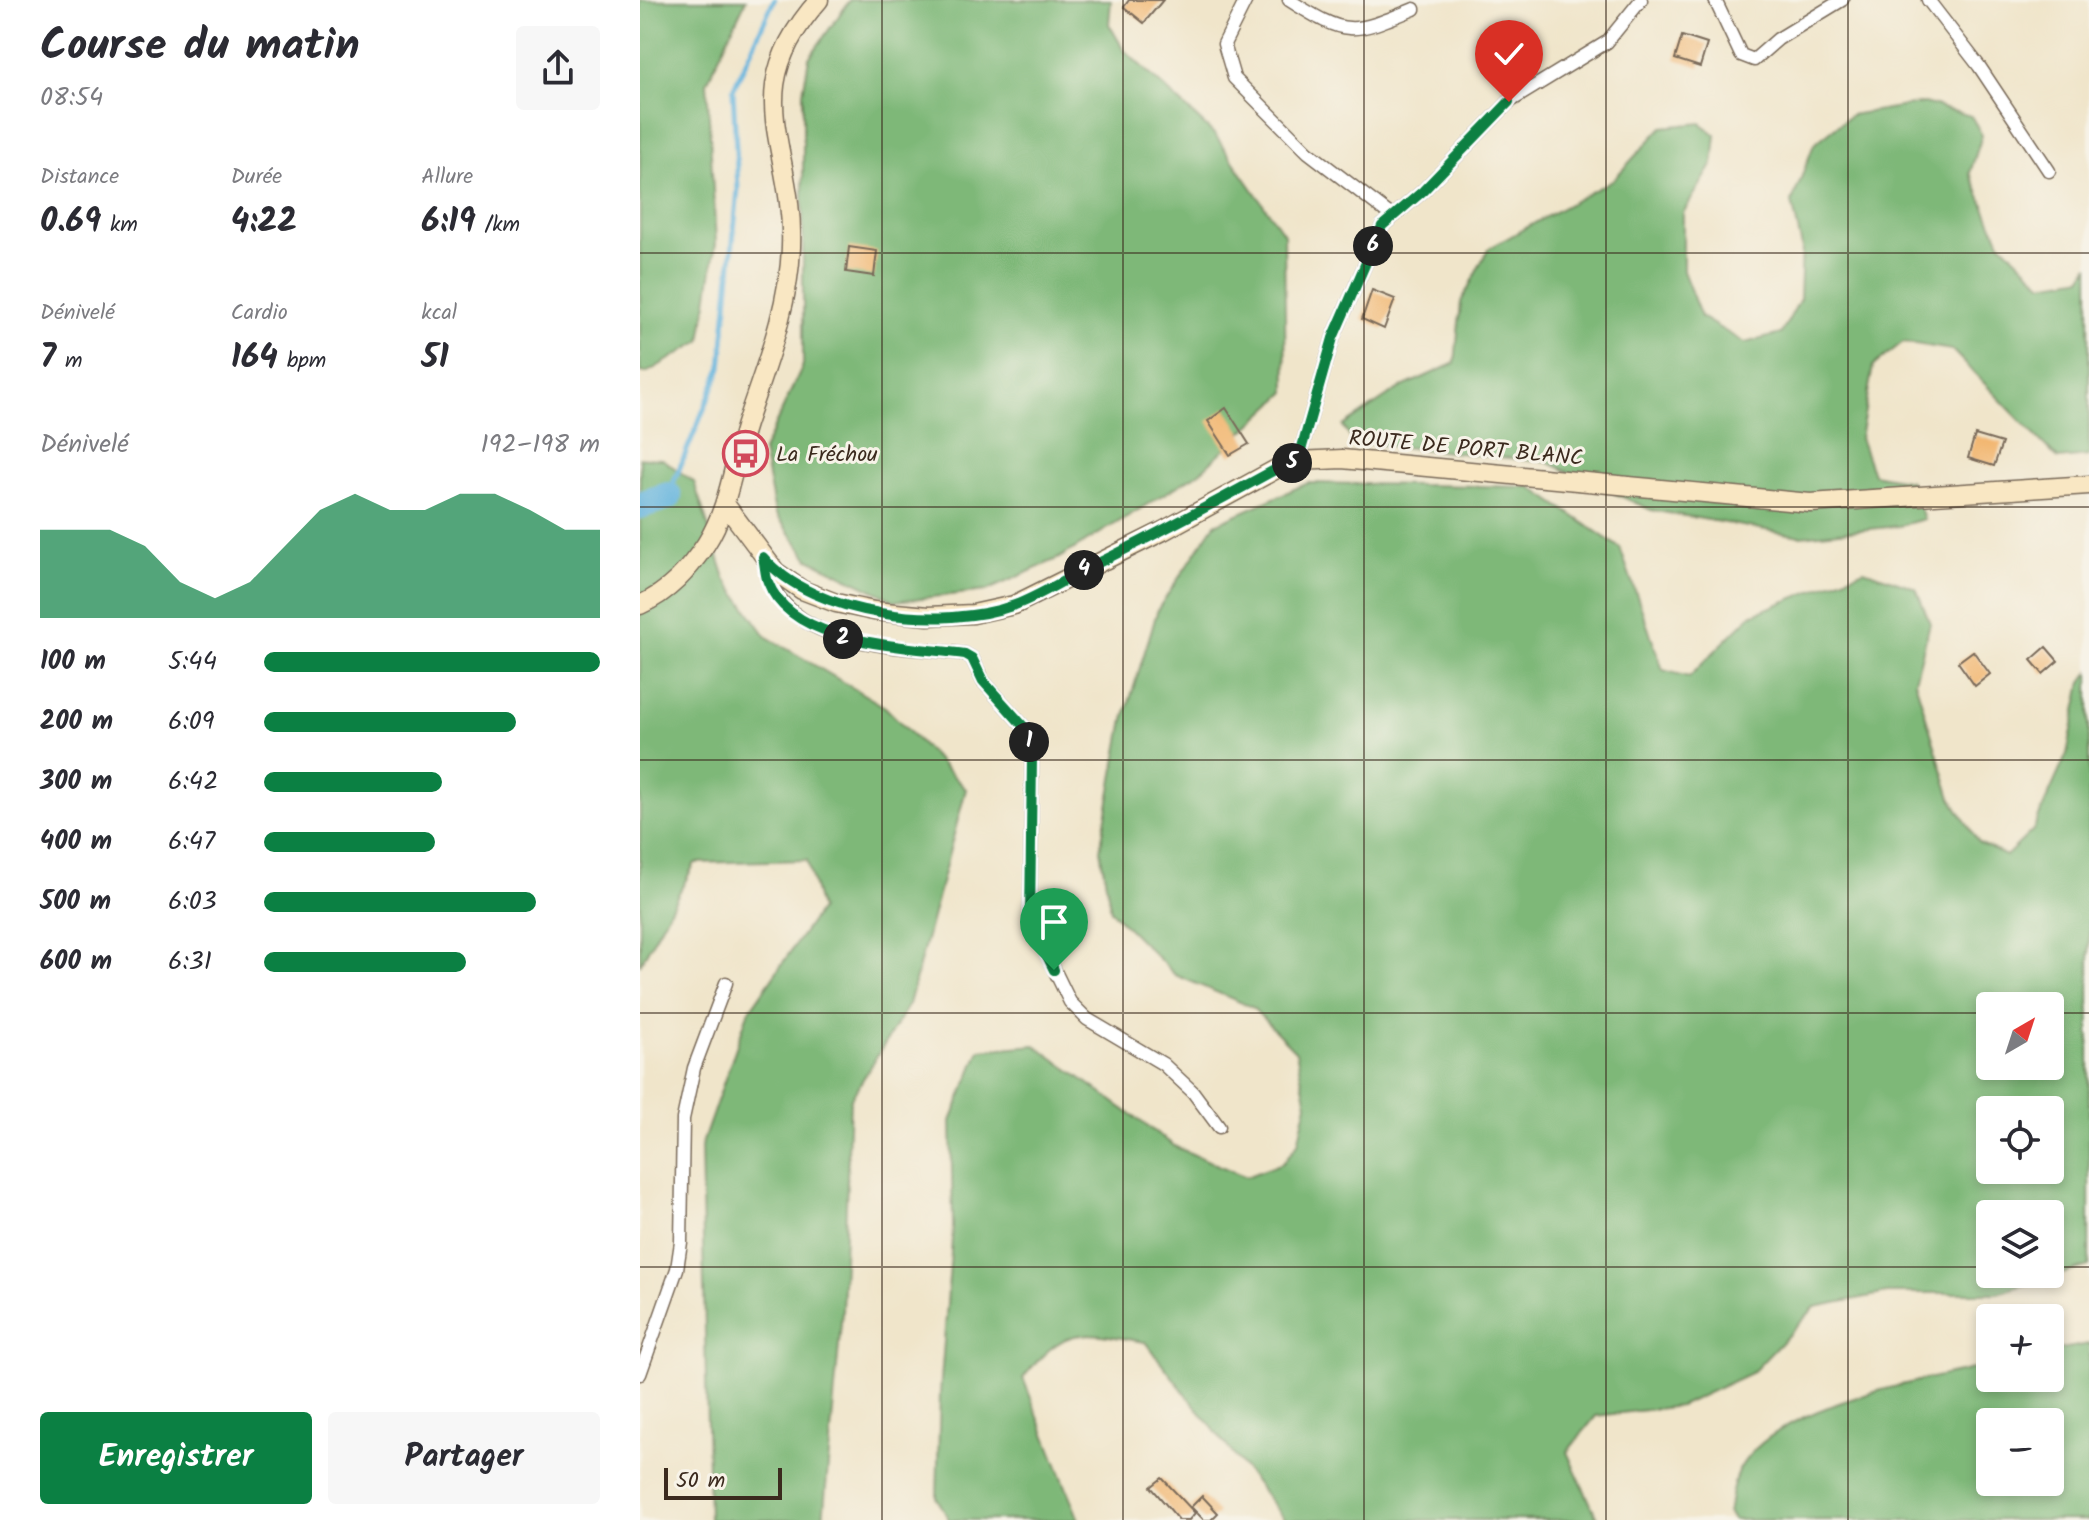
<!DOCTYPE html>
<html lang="fr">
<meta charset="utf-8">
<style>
:root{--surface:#fff;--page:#f7f7f7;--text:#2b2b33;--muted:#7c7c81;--accent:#0b8043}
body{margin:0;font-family:Kalam,sans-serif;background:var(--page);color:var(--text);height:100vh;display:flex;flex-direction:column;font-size:30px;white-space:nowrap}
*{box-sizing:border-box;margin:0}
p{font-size:26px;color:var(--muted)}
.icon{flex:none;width:44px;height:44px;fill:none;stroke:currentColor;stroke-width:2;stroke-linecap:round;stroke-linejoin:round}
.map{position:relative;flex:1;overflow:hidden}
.panel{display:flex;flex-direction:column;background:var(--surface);width:640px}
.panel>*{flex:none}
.needle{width:52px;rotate:39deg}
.buttons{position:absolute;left:1336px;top:992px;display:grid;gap:16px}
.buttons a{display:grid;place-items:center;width:88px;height:88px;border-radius:8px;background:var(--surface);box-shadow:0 4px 12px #0003;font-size:40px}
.scale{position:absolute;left:24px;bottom:20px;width:118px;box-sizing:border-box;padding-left:8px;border:4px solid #3b2a1e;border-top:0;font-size:22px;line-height:28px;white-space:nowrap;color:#3b2a1e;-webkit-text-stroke:6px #f7f3e8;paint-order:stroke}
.pin{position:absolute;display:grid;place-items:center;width:68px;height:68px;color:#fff;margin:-82px -34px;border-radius:50% 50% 50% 0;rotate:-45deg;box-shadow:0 0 8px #0007}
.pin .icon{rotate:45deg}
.km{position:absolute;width:40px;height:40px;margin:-20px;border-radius:50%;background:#222;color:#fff;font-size:22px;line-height:40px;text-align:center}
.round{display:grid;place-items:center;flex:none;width:84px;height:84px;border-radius:8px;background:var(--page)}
.head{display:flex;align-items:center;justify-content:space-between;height:136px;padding:0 40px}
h1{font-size:44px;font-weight:600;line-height:60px}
.metrics{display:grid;grid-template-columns:repeat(3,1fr);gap:12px;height:136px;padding:8px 40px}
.metrics div{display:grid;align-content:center}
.metrics b{font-size:34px;font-weight:600}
.metrics small{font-size:22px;font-weight:400}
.metrics p{font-size:22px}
.chart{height:224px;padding:16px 40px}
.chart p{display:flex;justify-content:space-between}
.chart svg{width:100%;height:144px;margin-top:8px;fill:var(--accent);opacity:.7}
.primary-button{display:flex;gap:16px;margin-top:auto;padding:16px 40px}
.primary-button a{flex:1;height:92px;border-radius:8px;background:var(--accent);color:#fff;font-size:32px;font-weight:600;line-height:92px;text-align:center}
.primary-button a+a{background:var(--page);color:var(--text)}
ul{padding:0 40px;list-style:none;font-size:26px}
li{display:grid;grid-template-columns:128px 96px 1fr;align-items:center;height:60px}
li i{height:20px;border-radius:10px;background:var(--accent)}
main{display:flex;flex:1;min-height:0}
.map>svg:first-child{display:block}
.forest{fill:#7eb878;stroke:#5c714b;stroke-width:2;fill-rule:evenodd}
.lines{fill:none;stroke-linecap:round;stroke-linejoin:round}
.stream{stroke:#62b3dd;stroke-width:5}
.river{stroke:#62b3dd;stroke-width:28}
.building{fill:#f2b772}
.street-casing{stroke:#7a6b5a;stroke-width:15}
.secondary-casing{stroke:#7a6b5a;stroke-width:21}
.street{stroke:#fff;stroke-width:12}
.secondary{stroke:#f9e7c3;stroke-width:18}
.route-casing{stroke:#fff;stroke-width:16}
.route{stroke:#0b8043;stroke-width:10}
.grid{fill:none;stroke:#3b2a1e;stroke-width:2;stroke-opacity:0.55}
.labels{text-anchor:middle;stroke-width:6;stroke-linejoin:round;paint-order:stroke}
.street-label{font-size:22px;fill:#3b2a1e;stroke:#f7f3e8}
.poi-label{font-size:22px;fill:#3b2a1e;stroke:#f7f3e8;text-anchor:start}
</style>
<main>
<section class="panel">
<div class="head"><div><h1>Course du matin</h1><p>08:54</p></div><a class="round"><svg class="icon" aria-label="share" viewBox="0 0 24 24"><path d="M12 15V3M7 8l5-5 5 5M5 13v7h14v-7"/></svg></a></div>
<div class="metrics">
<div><p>Distance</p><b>0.69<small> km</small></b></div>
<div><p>Durée</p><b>4:22</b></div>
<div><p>Allure</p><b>6:19<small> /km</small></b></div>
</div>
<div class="metrics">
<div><p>Dénivelé</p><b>7<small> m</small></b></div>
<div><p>Cardio</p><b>164<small> bpm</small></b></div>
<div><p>kcal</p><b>51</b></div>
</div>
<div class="chart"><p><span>Dénivelé</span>192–198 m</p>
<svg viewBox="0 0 160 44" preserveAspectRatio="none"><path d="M0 44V17L10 17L20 17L30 22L40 33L50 38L60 33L70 22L80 11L90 6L100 11L110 11L120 6L130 6L140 11L150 17L160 17V44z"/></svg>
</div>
<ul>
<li><b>100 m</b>5:44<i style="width:100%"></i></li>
<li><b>200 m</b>6:09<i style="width:75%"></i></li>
<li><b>300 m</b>6:42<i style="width:53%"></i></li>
<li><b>400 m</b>6:47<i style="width:51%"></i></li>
<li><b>500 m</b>6:03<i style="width:81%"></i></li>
<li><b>600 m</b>6:31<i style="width:60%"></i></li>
</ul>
<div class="primary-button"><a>Enregistrer</a><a>Partager</a></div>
</section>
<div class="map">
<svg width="1449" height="1520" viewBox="0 0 1449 1520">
<rect width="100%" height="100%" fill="#f7f3e8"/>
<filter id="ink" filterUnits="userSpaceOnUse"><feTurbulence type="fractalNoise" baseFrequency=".0125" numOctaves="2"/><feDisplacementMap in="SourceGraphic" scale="16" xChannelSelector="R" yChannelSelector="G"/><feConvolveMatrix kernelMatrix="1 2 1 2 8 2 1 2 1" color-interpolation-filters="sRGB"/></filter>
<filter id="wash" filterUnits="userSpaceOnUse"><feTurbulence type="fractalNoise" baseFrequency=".006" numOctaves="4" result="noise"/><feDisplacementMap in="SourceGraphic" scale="32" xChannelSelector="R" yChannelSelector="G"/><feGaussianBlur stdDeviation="1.8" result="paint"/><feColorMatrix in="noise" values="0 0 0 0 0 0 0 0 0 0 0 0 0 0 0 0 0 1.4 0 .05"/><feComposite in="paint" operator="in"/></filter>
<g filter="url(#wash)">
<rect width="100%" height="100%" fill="#f0e5ca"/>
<!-- forest -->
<path class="forest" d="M0 0H106L67 82 76 243 61 341 6 373 0 372Z
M210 0H471L469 24 484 50 575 135 644 234 646 392 559 473 419 558 346 591 255 601 169 559 135 513 123 451 163 365V92L169 58Z
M1284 103 1331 116 1342 135 1330 173 1360 242 1403 284 1443 277 1449 265V456L1418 459 1312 350 1263 342 1233 366 1220 438 1233 474 1270 481 1284 519 1259 526 1160 536 1011 510 907 462 713 442 703 426 760 388 815 363 821 302 848 249 974 179 1022 127 1061 123 1076 135 1073 164 1043 213V271L1061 317 1105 343 1141 334 1160 299 1162 247 1152 202 1174 144 1211 115Z
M0 458 22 459 54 482 85 578 127 637 245 707 326 789 269 1004 210 1100 202 1312 183 1520H69L61 1147 108 1013 180 909 167 860 55 863 0 965Z
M668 483 891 487 980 548 1023 670 1049 677 1111 615 1224 570 1276 588 1290 623 1275 681 1311 798 1339 843 1366 856 1393 830 1427 754 1442 682 1449 672V1266L1357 1293H1247L1175 1307 1113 1372 1040 1406 956 1416 927 1452 958 1520H645L505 1342C441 1331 426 1324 383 1378L439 1520H309L297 1498 300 1393 313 1226 311 1121 340 1050 395 1045 536 1147 606 1177 643 1163 658 1143 667 1104 656 1052 612 1007 535 975 471 911 460 850 484 719 518 609 575 524ZM1410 1006V1066H1350V1006ZM1410 1110V1170H1350V1110ZM1350 1214H1410V1274H1350Z
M1449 1344V1520H1093L1088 1512C1091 1499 1092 1481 1099 1470 1135 1403 1281 1382 1350 1365V1378H1410V1351ZM1410 1422V1482H1350V1422Z"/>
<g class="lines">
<!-- stream -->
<path class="stream" d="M28 496 81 368 98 189 93 90 134 0"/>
<!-- river -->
<path class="river" d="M0 505 28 496"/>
</g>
<g id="blocks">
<!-- building -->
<path class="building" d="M489 0H523L504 23 484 7Z
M1042 36 1067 44 1060 67 1035 59Z
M209 247 237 251 234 276 206 272Z
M732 290 755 299 744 329 722 319Z
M586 408 609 444 590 455 568 421Z
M1335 435 1362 443 1354 466 1328 458Z
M1406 647 1418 661 1403 674 1391 660Z
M1333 651 1350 674 1335 686 1318 662Z
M522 1478 555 1513 549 1520H539L511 1487Z
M562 1496 578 1513 571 1520H564L551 1507Z"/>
</g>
</g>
<g filter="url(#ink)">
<use href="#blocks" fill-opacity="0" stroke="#7a6b5a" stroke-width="2"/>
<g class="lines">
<defs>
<path id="street" d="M606 0 584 44 594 78 668 152 753 217
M649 0C707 37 711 35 774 9
M1075 0 1101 55 1114 60 1138 39 1202 0
M1288 0 1339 66 1409 171
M658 461 693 338 742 226 783 191 869 102 967 42 1001 0
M124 560C139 650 254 645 325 654L332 658 343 681 385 728 392 756 390 920 430 1002 447 1019 523 1064 553 1092 579 1127
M0 1374 37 1269 41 1242 43 1119 54 1068 86 983"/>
<path id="secondary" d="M85 504 136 572 162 590 196 603 234 611 288 616 333 614 374 605 523 531 640 467 658 461 702 459 1170 503 1449 485
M0 605C29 592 48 571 66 544 89 508 93 464 106 424 125 367 149 308 151 247 155 145 95 94 179 0"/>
</defs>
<!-- street casing -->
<use href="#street" class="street-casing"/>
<!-- secondary casing -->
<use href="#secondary" class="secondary-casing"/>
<!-- street -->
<use href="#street" class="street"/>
<!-- secondary -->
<use href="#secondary" class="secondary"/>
</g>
</g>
<g class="lines" filter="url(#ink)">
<defs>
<path id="route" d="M414 970 390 920 392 756 385 728 343 681 332 658 325 654C268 646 152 646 128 582 125 575 125 565 123 557 174 617 303 631 375 605 399 596 422 581 446 569 512 537 576 502 640 467L658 461 693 338 742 226 783 191 869 102"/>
</defs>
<!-- route casing -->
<use href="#route" class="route-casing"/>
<!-- route -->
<use href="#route" class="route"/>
</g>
<!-- grid -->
<path class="grid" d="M242 0V1520M483 0V1520M724 0V1520M966 0V1520M1208 0V1520M0 253H1449M0 507H1449M0 760H1449M0 1013H1350M1410 1013H1449M0 1267H1350M1410 1267H1449"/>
<!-- icons -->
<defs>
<symbol id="bus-ring" viewBox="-11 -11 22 22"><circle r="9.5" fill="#f7f3e8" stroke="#d1495b" stroke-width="1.5"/><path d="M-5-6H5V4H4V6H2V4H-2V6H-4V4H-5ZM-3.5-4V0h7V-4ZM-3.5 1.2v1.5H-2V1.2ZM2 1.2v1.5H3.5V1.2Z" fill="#d1495b"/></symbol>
</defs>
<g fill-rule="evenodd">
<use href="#bus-ring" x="80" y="428" width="51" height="51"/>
</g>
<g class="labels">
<!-- street labels -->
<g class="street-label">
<text transform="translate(826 447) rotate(5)" y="8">ROUTE DE PORT BLANC</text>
</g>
<!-- poi labels -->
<g class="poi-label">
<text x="136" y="461">La Fréchou</text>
</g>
</g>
</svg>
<div class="buttons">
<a><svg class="needle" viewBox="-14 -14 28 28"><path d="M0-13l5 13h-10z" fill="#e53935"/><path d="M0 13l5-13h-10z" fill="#7c7c81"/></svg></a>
<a><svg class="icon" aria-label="locate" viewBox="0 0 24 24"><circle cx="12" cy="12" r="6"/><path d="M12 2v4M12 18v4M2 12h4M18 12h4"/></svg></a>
<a><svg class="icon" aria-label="layers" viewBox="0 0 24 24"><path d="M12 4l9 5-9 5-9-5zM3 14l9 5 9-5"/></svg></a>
<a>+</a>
<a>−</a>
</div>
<div class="scale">50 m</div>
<div class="pin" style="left:414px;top:970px;background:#1e9e55"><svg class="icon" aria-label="arrive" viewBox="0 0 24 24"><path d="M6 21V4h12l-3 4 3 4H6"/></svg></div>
<div class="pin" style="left:869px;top:102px;background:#d93025"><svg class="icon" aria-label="check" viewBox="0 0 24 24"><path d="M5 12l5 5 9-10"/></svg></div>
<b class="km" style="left:389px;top:742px">1</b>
<b class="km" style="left:203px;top:639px">2</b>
<b class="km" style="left:444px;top:570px">4</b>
<b class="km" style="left:652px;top:463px">5</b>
<b class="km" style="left:733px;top:246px">6</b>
</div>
</main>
